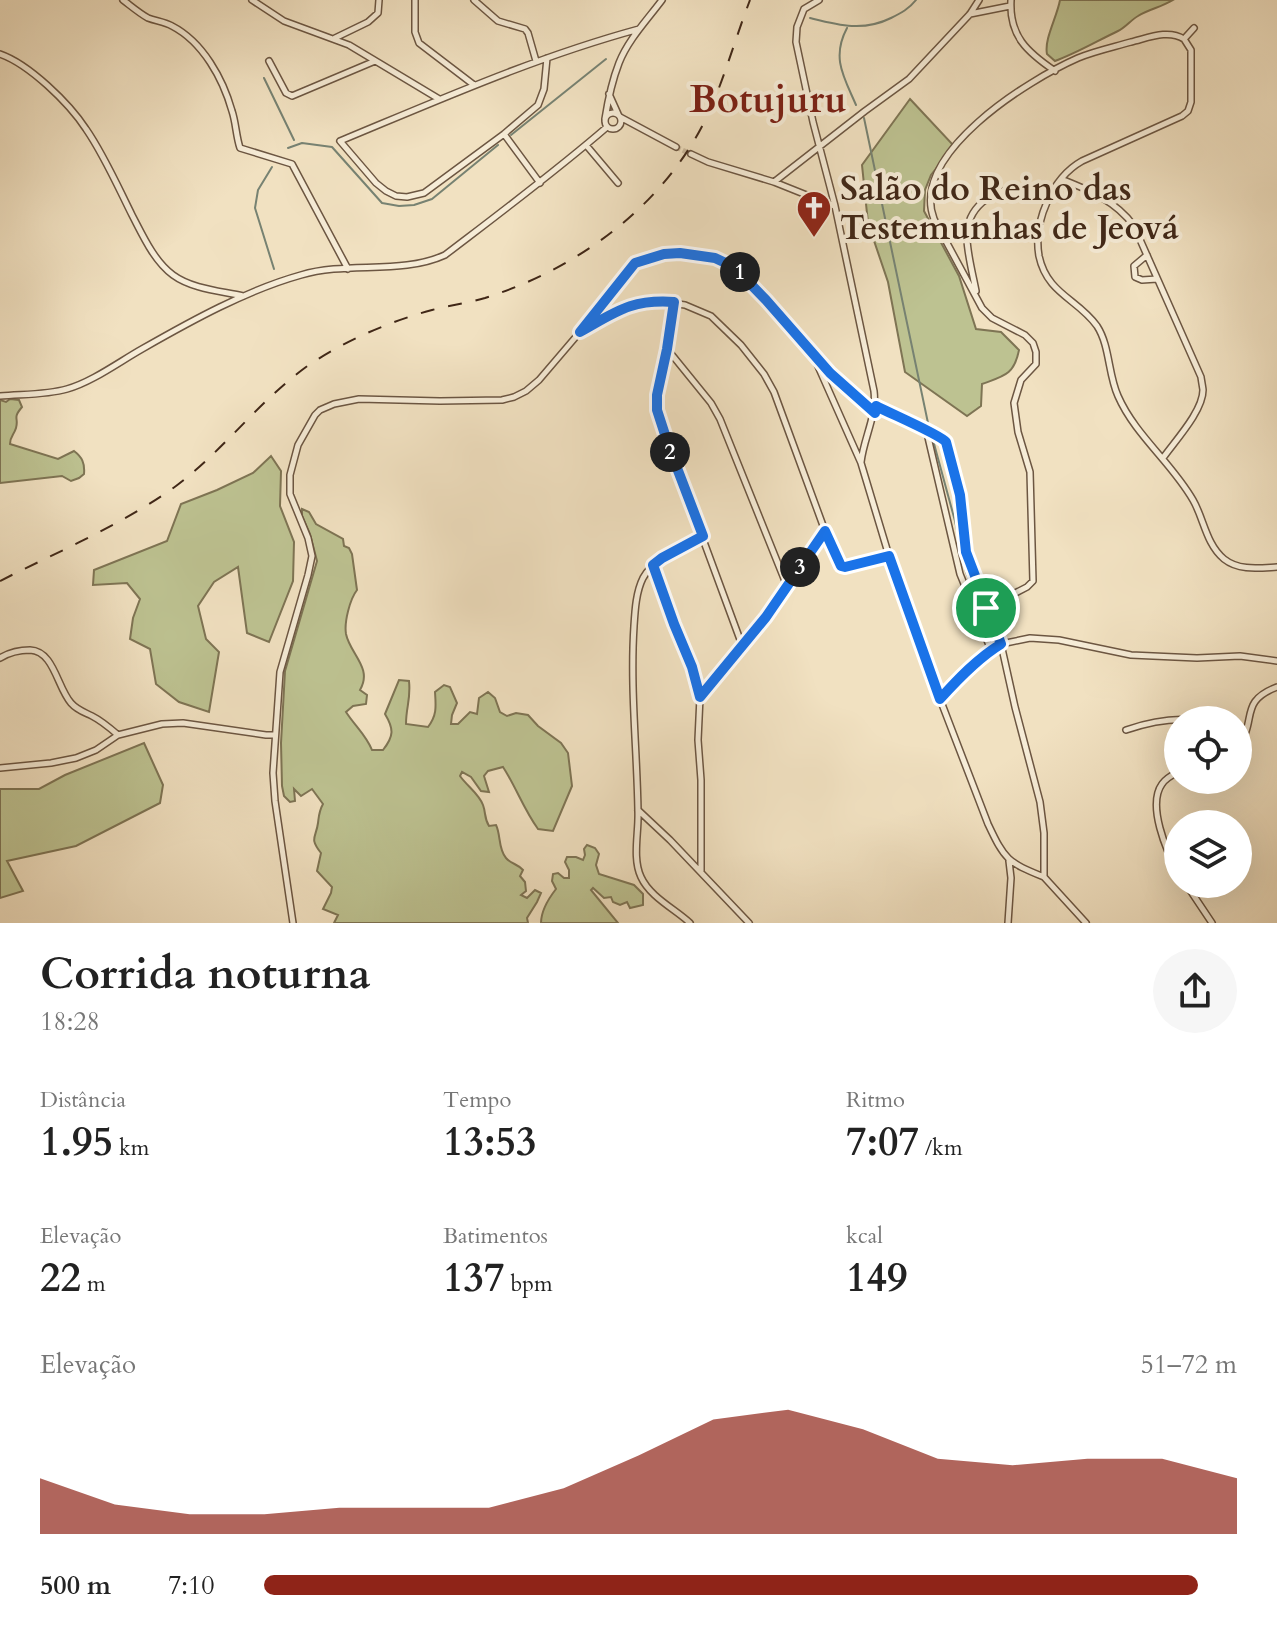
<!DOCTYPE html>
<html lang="pt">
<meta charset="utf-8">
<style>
:root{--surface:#fff;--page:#f6f6f6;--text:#222;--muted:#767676;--accent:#8f2418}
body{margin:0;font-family:Cardo,serif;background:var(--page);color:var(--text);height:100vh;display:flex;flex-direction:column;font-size:30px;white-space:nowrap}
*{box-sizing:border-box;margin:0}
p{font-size:26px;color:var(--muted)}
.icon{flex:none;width:44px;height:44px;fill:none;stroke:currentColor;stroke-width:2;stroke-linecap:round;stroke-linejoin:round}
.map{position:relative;height:923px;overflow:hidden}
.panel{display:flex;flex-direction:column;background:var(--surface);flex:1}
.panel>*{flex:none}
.buttons{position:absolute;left:1164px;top:706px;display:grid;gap:16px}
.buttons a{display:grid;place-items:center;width:88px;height:88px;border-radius:50%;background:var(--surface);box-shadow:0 8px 32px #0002;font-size:40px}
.pin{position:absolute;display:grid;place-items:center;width:68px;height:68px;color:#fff;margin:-34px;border:4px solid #fff;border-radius:50%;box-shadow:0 2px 8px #0007}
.km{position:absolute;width:40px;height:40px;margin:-20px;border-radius:50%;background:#222;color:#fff;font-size:22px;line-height:40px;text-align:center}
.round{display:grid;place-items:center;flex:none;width:84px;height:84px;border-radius:42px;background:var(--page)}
.headline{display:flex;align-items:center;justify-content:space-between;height:136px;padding:0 40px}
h1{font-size:44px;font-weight:700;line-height:60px}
.stats{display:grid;grid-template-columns:repeat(3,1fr);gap:12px;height:136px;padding:8px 40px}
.stats div{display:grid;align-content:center}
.stats b{font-size:40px;font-weight:700}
.stats small{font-size:22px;font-weight:400}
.stats p{font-size:22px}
.chart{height:224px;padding:16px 40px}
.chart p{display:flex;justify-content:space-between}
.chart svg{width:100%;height:144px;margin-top:8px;fill:var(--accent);opacity:.7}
ul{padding:0 40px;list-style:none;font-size:26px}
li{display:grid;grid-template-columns:128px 96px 1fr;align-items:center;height:60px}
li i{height:20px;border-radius:10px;background:var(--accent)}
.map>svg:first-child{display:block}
.green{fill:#bdc291;stroke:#7e7454;stroke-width:2}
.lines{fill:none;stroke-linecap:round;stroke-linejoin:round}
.stream{stroke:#778272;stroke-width:2}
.street-tunnel{stroke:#cebc9f;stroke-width:5;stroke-dasharray:5 2.5;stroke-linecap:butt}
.street-casing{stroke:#6c5642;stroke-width:8}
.street{stroke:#f6ecd7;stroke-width:5}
.rail{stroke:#402717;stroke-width:2;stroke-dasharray:14 14;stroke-linecap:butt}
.route-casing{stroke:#fff;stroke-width:16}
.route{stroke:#1a73e8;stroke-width:10}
.labels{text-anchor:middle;stroke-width:8;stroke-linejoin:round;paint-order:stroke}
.poi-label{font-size:34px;font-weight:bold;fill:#402717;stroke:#f6ecd7;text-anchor:start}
.quarter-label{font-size:38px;font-weight:bold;fill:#7a1f14;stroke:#f6ecd7}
</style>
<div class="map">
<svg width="1277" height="923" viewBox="0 0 1277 923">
<rect width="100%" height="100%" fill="#f1e1c1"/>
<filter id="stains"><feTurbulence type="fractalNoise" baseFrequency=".0025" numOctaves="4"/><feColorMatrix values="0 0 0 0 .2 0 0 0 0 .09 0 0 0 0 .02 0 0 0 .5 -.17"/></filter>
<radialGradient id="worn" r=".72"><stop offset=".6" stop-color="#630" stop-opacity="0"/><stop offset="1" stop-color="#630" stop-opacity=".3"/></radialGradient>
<!-- green -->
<path class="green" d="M1060 0H1173C1162 7 1149 9 1138 16 1131 20 1125 28 1118 31 1097 41 1077 53 1055 61L1047 54C1044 39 1057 17 1060 0Z
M910 99 954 146 931 175 925 190 924 211 959 276 976 329 1001 332 1019 350C1014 375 1004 376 982 384L981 406 967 416 905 372 888 282 868 223 862 165Z
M10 399 19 400 22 407C12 419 19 417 16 428 14 435 10 436 10 444L58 459 74 451C82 457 85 463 84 474L79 478 71 481 62 476 0 483V400L6 402Z
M271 456 281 471 280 506 294 542 293 581 269 642 247 633 238 567 214 582 198 606 206 639 219 652 209 712 179 702 156 684 150 649 130 639 133 618 140 599 127 583 93 585 94 570 167 541 181 504 217 490 253 473Z
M302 509 309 512 316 524 343 539 344 546 349 548 352 554 357 590C350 599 344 622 346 634 350 654 373 668 360 690L367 695 366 704 353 706 346 712C355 726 366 735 372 750H383C394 736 394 729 385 714L399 680 409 681C411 699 406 707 406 724L428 727C437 715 436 707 435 692L444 685 450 687 457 703 452 715 451 724H458L470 712 477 714 479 698 488 692 495 698 500 712 507 716 516 713 528 715 538 726 561 743 568 753 572 786 553 831 538 829C524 810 516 787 503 767L488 771 484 776 489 792 481 791 471 777 462 772 460 776C467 786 479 794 483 805 486 813 484 818 489 826L496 825C501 835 498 849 506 858 511 864 518 864 523 870L520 876 525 882 526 891 521 895 527 898 535 890 541 893 537 902 527 918 528 923H334L338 915 323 909 331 893 332 887 317 871 321 853C309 838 316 838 318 823 319 815 319 811 323 804L312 789 301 796 294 789 295 801 290 802 284 796 282 786 281 743 285 671 317 561 310 534 302 516Z
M144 743 163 785 160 803 76 846 7 861 23 891 0 898V789H39L65 775Z
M587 845 595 848 599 854 596 865 599 874 634 885 643 894V905L630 908 627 902 620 905 613 902 611 897 604 898 593 888 591 890 618 923H541C541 911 549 898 556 889L552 881 553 874 558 873 564 878H569V870L565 862 567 857H576L583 860 585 855 584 849Z"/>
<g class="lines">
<!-- stream -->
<path class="stream" d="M810 18C838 25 863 32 891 18 901 13 909 9 916 0
M847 28C831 58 844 77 856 105
M264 78 294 140
M864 118 928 423
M511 135 606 59
M288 148 302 143 332 147 382 203 399 206 414 205 432 199 498 145
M272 167 258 190 255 208 274 269
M933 440 955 521 966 572 977 597 992 639"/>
<!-- street-tunnel -->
<path class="street-tunnel" d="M676 147 691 154"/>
<defs>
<path id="street" d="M123 0C131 6 139 13 148 18 156 21 165 22 172 26 203 42 223 79 232 111 236 123 236 136 240 148L292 164 348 269
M252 0 284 21 349 45 439 99
M415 0V32L419 43 474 85
M474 0 498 21 525 29 528 33 536 61
M819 0 804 9 797 27 796 42 813 122 835 206 874 391C877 416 864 437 861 462
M1011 0C1009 36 1027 52 1055 71
M970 14 1010 6
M335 38 368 22 378 13 379 0
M1184 39 1191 50V102L1188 111 1182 116 1082 161C1052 178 1033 222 1039 256 1047 294 1078 299 1097 326 1110 346 1108 374 1118 396 1135 435 1172 463 1193 500 1204 519 1206 544 1224 559 1239 571 1259 568 1277 567
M1184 39 1194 28
M0 54C29 64 69 103 86 129 104 155 118 187 132 215 143 236 154 261 173 275 192 289 221 291 243 296
M547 58 544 89 538 105 504 134 424 193 407 197 396 196 386 191 376 183 340 141C439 100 536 57 639 29
M269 61 286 93 292 96 375 61
M609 94 618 114
M605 121a8 8 0 1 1 16 0a8 8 0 1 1-16 0Z
M620 117 676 147
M605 119C608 100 612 81 619 63 628 40 647 20 662 0
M504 134 540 183
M586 145 618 183
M691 154 708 162 774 182 834 206
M1061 179C1089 190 1116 201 1134 226L1201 377C1201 378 1203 389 1203 390 1203 411 1175 441 1163 458
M774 182 865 111 909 79 970 14 979 0
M1147 255 1134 266 1135 277 1142 280 1157 279
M976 291C973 275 968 257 967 240 965 207 992 190 1021 187
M674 302 667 349 657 395V410L669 447 742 645
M583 328 635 263 664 254 680 253 702 255 723 261 734 267 743 275 830 373 875 413
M668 350 711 403 720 419 787 586
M813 355 861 463 889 556 940 699 988 824C1005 860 1007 862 1044 877
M0 396C22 394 46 395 67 389 92 382 119 362 142 349 191 321 247 290 301 275 348 261 401 275 445 255 500 213 555 172 607 127
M876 406 927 432 940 436 946 442 960 495 966 552 1001 644 1015 707 1040 802 1044 833V877L1086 923
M927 433 960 574 991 650
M654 566 674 624 689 658 700 697 698 740 701 780V872
M986 608 1027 587 1033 581 1030 472 1018 432 1014 403 1021 380 1036 364V352L1033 343 1025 335 992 318 982 308 934 219C909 154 1028 80 1078 58 1095 51 1114 47 1131 42 1148 38 1168 29 1184 39
M0 658C10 652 18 650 30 650 54 651 57 687 71 703 77 710 84 712 92 716 102 721 110 728 118 735
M701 697 766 617 825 531
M940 699 966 672 991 650 1001 644 1030 638 1059 640 1131 655 1197 658 1240 656 1277 661
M1126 730C1147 723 1168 718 1190 720
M1238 746C1258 720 1238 702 1277 687
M0 768 51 763 76 758 96 750 118 735 162 724 183 723 266 735H275
M1178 772C1172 775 1166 778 1162 784 1147 805 1166 851 1178 871
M638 810 670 840 749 923
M1186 884 1212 923
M293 923 275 801 273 773 280 672 308 575 312 556 308 538 290 494V475L298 445 315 415 320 410 334 404 359 399 440 401 502 400 514 397 526 391 539 380 580 332 628 306 651 300 685 305 711 316 741 345 764 374 774 392 825 531 839 565 845 567 889 556
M690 923C675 909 650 897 641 877 632 858 639 832 638 811 637 749 630 688 634 626 635 610 636 592 643 578 655 556 682 547 703 536
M1008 923 1011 878 1009 861"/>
</defs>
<!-- street casing -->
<use href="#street" class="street-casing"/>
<!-- street -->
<use href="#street" class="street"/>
<!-- rail -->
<path class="rail" d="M0 581C59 551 122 525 176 486 223 451 258 402 306 367 344 341 388 322 432 310 450 305 468 303 485 298 583 267 673 199 713 103 727 69 737 34 750 0"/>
</g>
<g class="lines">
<defs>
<path id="route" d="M680 253 715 258 734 267 766 300 830 373 875 413 876 406C889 413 939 434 946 442L960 495 966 552 1001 644C978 658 958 679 940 699L889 556 845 567 841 566 825 531 766 617 700 697 692 667 674 624 653 565 662 558 703 536 669 447 657 410V395L667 349 674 302C631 299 616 312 580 332L635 263 664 254Z"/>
</defs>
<!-- route casing -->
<use href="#route" class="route-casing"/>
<!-- route -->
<use href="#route" class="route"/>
</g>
<!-- icons -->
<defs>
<symbol id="church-pin" viewBox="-11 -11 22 30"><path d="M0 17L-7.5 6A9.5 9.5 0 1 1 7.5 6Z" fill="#8f2418" stroke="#f6ecd7"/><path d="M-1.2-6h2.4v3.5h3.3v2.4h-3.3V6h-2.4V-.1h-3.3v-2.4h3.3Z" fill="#fff"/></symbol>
</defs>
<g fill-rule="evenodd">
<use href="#church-pin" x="794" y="188" width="40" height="54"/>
</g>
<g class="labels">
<!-- poi labels -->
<g class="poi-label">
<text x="840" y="200">Salão do Reino das<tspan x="840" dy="39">Testemunhas de Jeová</tspan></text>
</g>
<!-- quarter labels -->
<g class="quarter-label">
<text x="768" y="112">Botujuru</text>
</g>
</g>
<rect width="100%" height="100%" filter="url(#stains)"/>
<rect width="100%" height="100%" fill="url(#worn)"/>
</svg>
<div class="buttons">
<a><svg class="icon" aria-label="locate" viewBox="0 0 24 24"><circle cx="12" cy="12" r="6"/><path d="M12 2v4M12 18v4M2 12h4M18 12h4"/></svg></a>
<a><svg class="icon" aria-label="layers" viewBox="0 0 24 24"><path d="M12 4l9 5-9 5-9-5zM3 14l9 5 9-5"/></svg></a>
</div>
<div class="pin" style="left:986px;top:608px;background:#1e9e55"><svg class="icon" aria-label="arrive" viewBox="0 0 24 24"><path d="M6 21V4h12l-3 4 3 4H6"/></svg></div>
<b class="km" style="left:740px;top:272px">1</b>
<b class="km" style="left:670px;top:452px">2</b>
<b class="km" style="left:800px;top:567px">3</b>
</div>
<section class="panel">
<div class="headline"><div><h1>Corrida noturna</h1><p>18:28</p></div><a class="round"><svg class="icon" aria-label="share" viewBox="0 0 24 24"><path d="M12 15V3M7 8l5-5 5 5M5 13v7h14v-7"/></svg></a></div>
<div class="stats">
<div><p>Distância</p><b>1.95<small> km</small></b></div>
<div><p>Tempo</p><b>13:53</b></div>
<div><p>Ritmo</p><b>7:07<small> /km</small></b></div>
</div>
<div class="stats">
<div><p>Elevação</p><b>22<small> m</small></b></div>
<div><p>Batimentos</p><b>137<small> bpm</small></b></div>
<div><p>kcal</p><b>149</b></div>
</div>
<div class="chart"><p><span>Elevação</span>51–72 m</p>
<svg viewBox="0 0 160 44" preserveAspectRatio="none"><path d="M0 44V27L10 35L20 38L30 38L40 36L50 36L60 36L70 30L80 20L90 9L100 6L110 12L120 21L130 23L140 21L150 21L160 27V44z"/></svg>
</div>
<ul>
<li><b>500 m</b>7:10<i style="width:96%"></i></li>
</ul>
</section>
